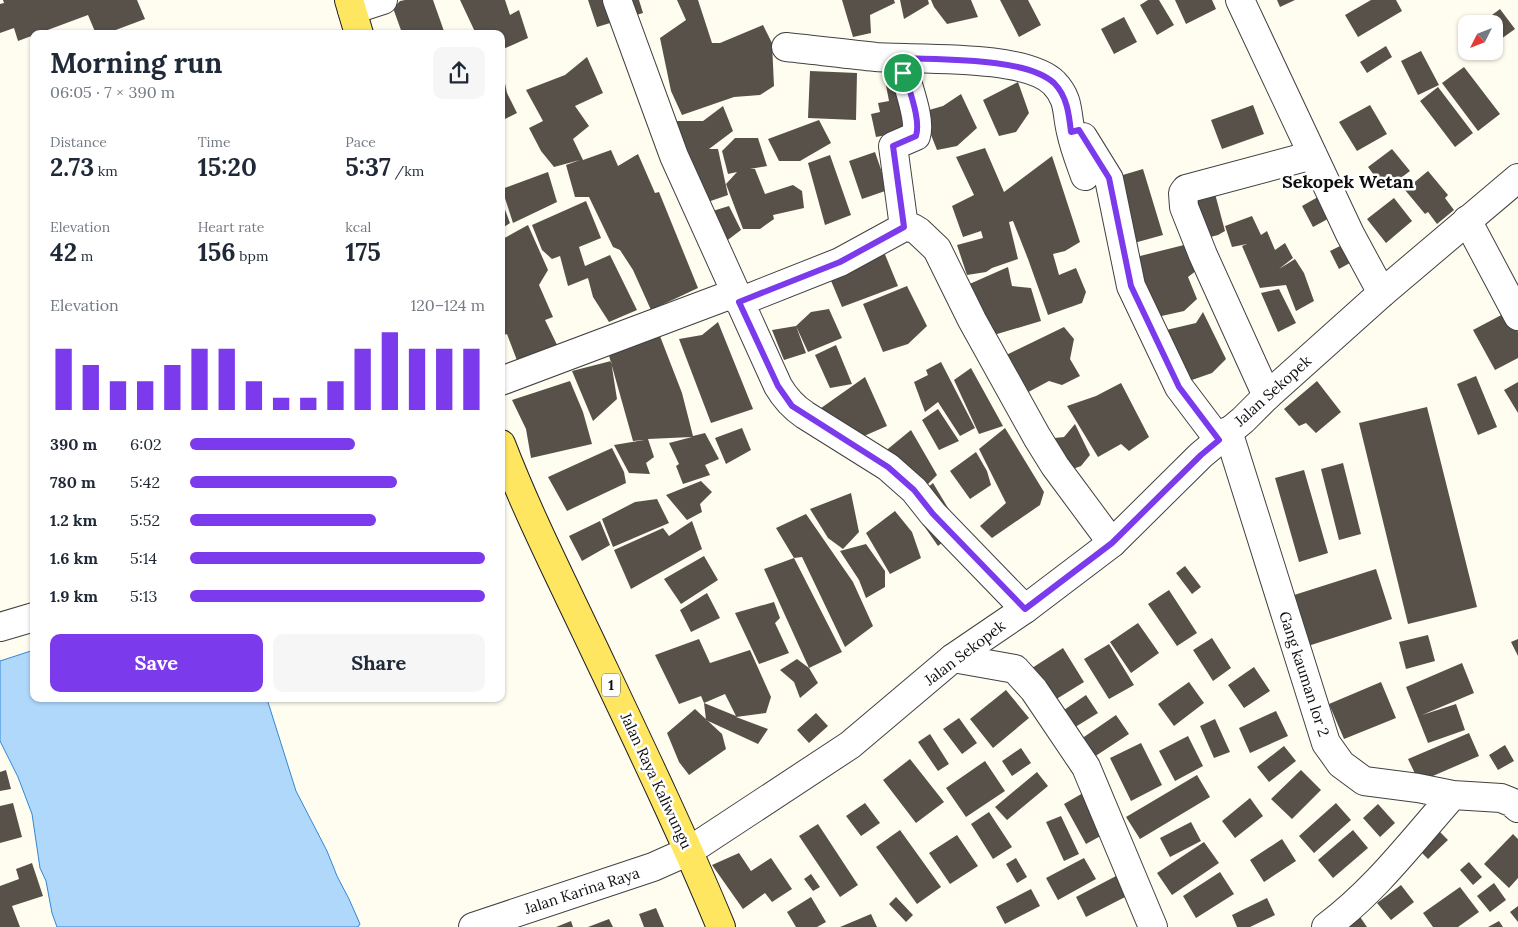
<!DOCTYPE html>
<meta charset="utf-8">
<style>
:root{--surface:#fff;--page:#f6f6f7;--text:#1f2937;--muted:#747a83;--accent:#7c3aed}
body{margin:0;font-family:Lora,serif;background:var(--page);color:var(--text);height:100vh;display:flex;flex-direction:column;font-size:19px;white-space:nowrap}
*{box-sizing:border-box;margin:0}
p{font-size:16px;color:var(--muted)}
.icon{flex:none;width:28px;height:28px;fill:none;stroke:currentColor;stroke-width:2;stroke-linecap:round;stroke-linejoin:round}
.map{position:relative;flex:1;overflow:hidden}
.sheet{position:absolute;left:30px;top:30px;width:475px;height:672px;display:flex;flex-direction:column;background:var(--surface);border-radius:10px;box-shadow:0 1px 4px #0004}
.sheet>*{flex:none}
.needle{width:32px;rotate:228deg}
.controls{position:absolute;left:1458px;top:15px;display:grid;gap:10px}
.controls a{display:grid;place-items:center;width:45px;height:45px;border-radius:10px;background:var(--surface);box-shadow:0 1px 4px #0004;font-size:25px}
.pin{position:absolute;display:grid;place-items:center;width:42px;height:42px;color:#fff;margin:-21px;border:2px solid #fff;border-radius:50%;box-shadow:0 1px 5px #0007}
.round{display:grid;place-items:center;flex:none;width:52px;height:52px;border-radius:10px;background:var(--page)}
.overview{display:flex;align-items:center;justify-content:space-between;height:85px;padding:0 20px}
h1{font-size:28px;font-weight:700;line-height:38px}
.figures{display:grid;grid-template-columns:repeat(3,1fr);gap:8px;height:85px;padding:5px 20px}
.figures div{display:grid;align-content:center}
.figures b{font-size:25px;font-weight:700}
.figures small{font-size:14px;font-weight:400}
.figures p{font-size:14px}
.chart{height:140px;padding:10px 20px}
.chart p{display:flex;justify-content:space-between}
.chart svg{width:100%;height:90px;margin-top:5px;stroke:var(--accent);stroke-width:6}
.primary-button{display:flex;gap:10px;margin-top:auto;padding:10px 20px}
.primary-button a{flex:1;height:58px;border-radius:10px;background:var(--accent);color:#fff;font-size:20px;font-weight:700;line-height:58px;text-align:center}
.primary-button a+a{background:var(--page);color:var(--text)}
ul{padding:0 20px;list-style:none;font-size:16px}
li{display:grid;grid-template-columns:80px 60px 1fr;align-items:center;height:38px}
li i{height:12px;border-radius:6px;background:var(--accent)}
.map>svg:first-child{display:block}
.water{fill:#b0d8fb;stroke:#3286d7}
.building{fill:#58514a;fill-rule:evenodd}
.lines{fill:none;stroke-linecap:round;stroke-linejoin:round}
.minor-casing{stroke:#414141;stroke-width:30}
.tertiary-casing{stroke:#414141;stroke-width:30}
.primary-casing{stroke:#1f1f1f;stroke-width:30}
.minor{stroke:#fff;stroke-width:28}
.tertiary{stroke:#fff;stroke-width:28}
.primary{stroke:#ffe660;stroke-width:28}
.route-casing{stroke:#fff;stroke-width:10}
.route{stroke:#7c3aed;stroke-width:6}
.labels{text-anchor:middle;stroke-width:5;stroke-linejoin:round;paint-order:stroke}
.shield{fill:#fff;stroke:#565656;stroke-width:1}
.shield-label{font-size:14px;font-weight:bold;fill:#0e0e0e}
.street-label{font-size:15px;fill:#0e0e0e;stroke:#fff}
.quarter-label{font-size:18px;font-weight:bold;fill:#0e0e0e;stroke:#fff}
</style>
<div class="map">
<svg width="1518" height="927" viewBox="0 0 1518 927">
<rect width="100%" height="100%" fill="#fffdf0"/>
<!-- water -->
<path class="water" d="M34 650V699H267L296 791 327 851 337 876 349 899 360 924 358 927H57L52 913 46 881 40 868 32 814 18 777 0 741V661Z"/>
<!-- building -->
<path class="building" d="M3 0H137L145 19 105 34H96L88 15 18 41 14 28 0 33V4L4 3Z
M405 0H433L445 34H401L402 33 393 8 400 1Z
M460 0H505L510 15 519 10 528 38 501 50V34H488L486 30 476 34Z
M588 0H639L643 13 597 27Z
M677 0H698L712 43H720L763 25 772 43 774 86 760 95 734 97 682 115 671 91 660 38 686 20Z
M842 0H894L895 3 870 15 871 33 853 37Z
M900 0H928L929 4 904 19Z
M931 0H971L978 17 947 24 934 7Z
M1000 0H1028L1041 25 1019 37Z
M1148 0H1159L1174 25 1157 35 1140 5Z
M1175 0H1212L1216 9 1186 24Z
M1277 0H1295L1280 7Z
M1371 0H1396L1402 11 1358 37 1345 15Z
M1500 9 1515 29 1494 44V24H1480Z
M1124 17 1137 42 1114 54 1101 29Z
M1466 34V48L1459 39Z
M1386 46 1392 57 1367 73 1360 62Z
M1421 51 1439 85 1418 95 1401 61Z
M1469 51H1484L1474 58Z
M587 57 603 93 575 106 589 126 573 139 583 160 611 150 618 166 638 154 655 193 659 192 698 288 651 310 633 270 620 250 613 247 589 197H575L566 165 580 160 554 167 541 151 529 128 543 121 526 90 565 75Z
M501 64 507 93 517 113 501 121Z
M1464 67 1500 114 1478 131 1442 83Z
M810 71 857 73 856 120 808 118Z
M902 72 913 130 876 137 871 114 880 112 878 103 889 101 884 75Z
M1018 82 1029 113 1016 132 999 136 983 100Z
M1438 87 1473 133 1455 147 1420 101Z
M961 94 977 128 957 146 937 150 922 112 943 106Z
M1253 105 1264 134 1222 149 1211 120Z
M1370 105 1387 134 1357 151 1339 122Z
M723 106 733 131 709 149H718L728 195 699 205 674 121H703Z
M819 120 831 143 800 161H779L768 139Z
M735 138H758L767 166 750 169H755L765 194 793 185 802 191 804 208 773 215 774 219 760 229H743L726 184 737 172 728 174 722 151Z
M985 148 1004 192 1052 156 1080 242 1065 251 1053 254 1059 275 1076 268 1086 292 1082 303 1048 315 1028 259 1013 221 1009 222 1018 259 992 268 986 272 967 275 957 245 983 238 981 231 963 237 952 206 974 195 956 157Z
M1392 149 1410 171 1385 190 1368 167Z
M875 152 888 190 862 199 849 161Z
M830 155 851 215 825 225 808 163Z
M1143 169 1163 235 1134 243 1116 177Z
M1428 171 1448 195 1445 198 1454 210 1437 224 1428 212 1425 214 1405 190Z
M548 172 557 202 513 223 502 189Z
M1214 190 1225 231 1218 235 1199 240 1187 199Z
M1325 193 1337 214 1313 227 1302 206Z
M1394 198 1412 221 1386 243 1367 219Z
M501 199 510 223 501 229Z
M586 201 601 238 579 247 585 266 610 255 637 310 609 322 593 297 588 278 568 286 560 256 552 259 542 250 532 225Z
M729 206 741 230 725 242 693 217Z
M1252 216 1261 235 1267 231 1275 250 1285 243 1293 258 1279 269 1295 259 1304 273 1314 301 1296 311 1286 285 1260 288 1242 246 1247 244 1232 247 1225 226Z
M528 225 548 270 539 285 553 317 545 320 560 351 518 363 507 334 501 336V240Z
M1350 241 1359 258 1339 269 1330 251Z
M1188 244 1201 267 1188 277 1197 299 1184 311 1157 317 1132 258Z
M884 252 898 286 842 307 829 276Z
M1008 267 1012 286 1031 288 1041 321 987 337 965 286Z
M907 286 927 326 908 344 883 352 863 304Z
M1279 289 1296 323 1278 332 1261 293Z
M829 309 842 338 808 352 796 326 811 312Z
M1203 312 1226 359 1212 373 1189 381 1162 331 1196 323Z
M1507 312 1518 332V358L1495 370 1473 330Z
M718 322 753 409 711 423 679 339 702 335Z
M796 326 806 353 784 360 772 330Z
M1064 327 1074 339 1070 359 1080 376 1062 385 1049 381 1019 397 996 360Z
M658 331 682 393 693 436 705 433 719 459 705 465 710 475 683 484 676 466 679 464 669 443 692 437 648 439 654 457 646 463 650 474 629 473 614 445 644 440 633 441 608 352Z
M836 345 852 384 830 388 815 355Z
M611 361 617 399 593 421 572 371Z
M941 362 975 428 960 436 938 402 925 412 914 382 928 375 926 370Z
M971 368 1003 426 979 434 954 380Z
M1476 376 1497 427 1478 435 1457 384Z
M865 377 887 426 841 446 814 413Z
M570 381 583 412 592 444 531 458 526 429 512 400Z
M1317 381 1341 412 1316 433 1306 423 1299 426 1284 409Z
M1518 382V413L1504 390Z
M1121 383 1149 437 1129 451 1121 444 1098 457 1067 406 1096 396Z
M1427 407 1477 607 1408 624 1359 423Z
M938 409 959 441 939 450 922 420Z
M1075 424 1090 455 1081 466 1067 471 1045 439 1064 437Z
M742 428 751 450 726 464 715 438Z
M1005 428 1044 492 1040 505 992 538 980 526 1006 503 979 449Z
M911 430 937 475 910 502 933 483 960 528 938 546 908 503 872 462Z
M612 448 624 472 626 483 567 511 548 477Z
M976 452 987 471 991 485 970 499 950 471Z
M1343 463 1361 534 1339 540 1321 469Z
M1304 470 1328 553 1299 562 1275 478Z
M701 481 712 492 700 504 702 512 687 520 666 495Z
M851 493 859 532 843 549 828 538 810 509Z
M657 499 669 523 613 547 602 519 635 502Z
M895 511 912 532 921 558 890 574 866 533Z
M806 514 853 582 873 626 845 647 802 557 794 558 776 528Z
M600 521 610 545 582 561 569 536Z
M692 521 702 549 631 589 614 550 663 528 669 536Z
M866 544 885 571V587L866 598 859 580 840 551Z
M704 556 718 580 681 604 664 579Z
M794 558 842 652 809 668 764 569Z
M1185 566 1201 587 1192 594 1176 573Z
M1376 569 1392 619 1308 646 1291 596Z
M1169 590 1197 633 1177 646 1148 604Z
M707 593 720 618 691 632 680 610Z
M774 602 780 618 775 623 789 653 759 664 735 613Z
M1138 623 1159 653 1131 673 1110 642Z
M1428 635 1435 661 1406 669 1399 642Z
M1212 638 1231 668 1213 681 1193 650Z
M699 639 710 663 750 650 771 697 766 713 736 717 768 729 758 744 706 720 704 703 701 696 679 704 655 655ZM725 694 736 716 704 703Z
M1518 639V656L1511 642Z
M1109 644 1134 685 1109 699 1084 659Z
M1063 648 1084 682 1050 703 1029 670Z
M797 659 809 668 818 683 800 698 794 682 780 670Z
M1462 663 1474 693 1422 715 1456 704 1465 730 1428 743 1406 687Z
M1254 667 1270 691 1244 708 1228 685Z
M1189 682 1204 703 1174 726 1158 704Z
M1381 682 1396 718 1344 739 1329 704Z
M1006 690 1029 718 993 748 970 719Z
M1086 695 1098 713 1072 729 1061 712Z
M695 709 722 734 726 749 689 775 679 762 667 733Z
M1276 711 1288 736 1250 753 1239 728Z
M816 713 828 726 809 743 797 730Z
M1116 715 1129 734 1094 757 1081 739Z
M959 718 977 743 962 754 943 729Z
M1215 719 1230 752 1214 758 1200 726Z
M1469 733 1479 756 1419 782 1408 759Z
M930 734 949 764 938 771 918 742Z
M1188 736 1203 766 1175 781 1159 751Z
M1141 743 1162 785 1131 801 1110 758Z
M1505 745 1514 761 1498 770 1489 755Z
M1284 746 1296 761 1269 782 1257 767Z
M1021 748 1031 763 1012 776 1002 761Z
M910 759 944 802 916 823 883 780Z
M985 761 1005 791 966 817 946 788Z
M6 770 11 789 0 791V772Z
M1301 770 1321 790 1292 819 1271 799Z
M1037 772 1048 786 1007 820 995 807Z
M1197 775 1210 797 1140 839 1126 817Z
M1083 793 1106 833 1086 844 1064 804Z
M1250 798 1263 816 1235 838 1222 821Z
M13 803 22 837 0 843V806Z
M865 803 880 823 861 836 846 816Z
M1336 803 1351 820 1314 853 1299 836Z
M1378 804 1395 823 1380 837 1363 818Z
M989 812 1012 847 993 859 971 824Z
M1061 816 1079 854 1064 861 1046 822Z
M1191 822 1201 841 1170 857 1160 838Z
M1431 823 1448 840 1428 859 1411 842Z
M818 824 858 885 840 897 799 836Z
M900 830 941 887 917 904 876 847Z
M1353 830 1368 848 1333 878 1318 860Z
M1513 834 1518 839V878L1509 888 1484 864Z
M957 835 978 866 950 884 929 853Z
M1282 839 1296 861 1264 882 1250 860Z
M1204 842 1219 863 1172 895 1157 873Z
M739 853 751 871 771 858 792 889 772 902 765 893 743 909 712 865Z
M1016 858 1027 877 1017 883 1006 864Z
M1084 858 1096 879 1058 900 1046 878Z
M1469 862 1482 877 1473 885 1460 870Z
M32 863 43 896 12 906 20 927H0V886L19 879 16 869Z
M1220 872 1234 894 1196 918 1183 896Z
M811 874 820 887 813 891 804 879Z
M1118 875 1129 895 1086 917 1076 897Z
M1494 883 1506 900 1490 912 1477 896Z
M1401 885 1414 902 1391 920 1377 903Z
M1460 887 1479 912 1458 927H1433L1423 913Z
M1031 889 1040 906 1005 924 996 907Z
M811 897 826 922 817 927H796L787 912Z
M896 897 913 915 906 922 889 904Z
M1267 898 1275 915 1250 927H1237L1232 915Z
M1518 906V922L1510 912Z
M656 908 664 927H644L639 914Z
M1356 911 1367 927H1332Z
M871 914 877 927H840Z
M609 919 613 927H588Z
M571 921 573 927H556Z
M1499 921 1503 927H1488Z"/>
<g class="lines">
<defs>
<path id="minor" d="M617 0 674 156 778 386C785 398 793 407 805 415L888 467 914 490 933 514 1025 609
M1240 0 1350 234 1382 293
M352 10 383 0
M786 47C816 50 846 54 876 57 918 60 1025 54 1054 83 1070 100 1066 112 1071 132 1074 147 1080 162 1085 176
M901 58C904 79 922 117 916 136L893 146 904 227
M1083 137 1109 179 1131 286 1179 387 1219 440
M1467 220 1518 316
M739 302 840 262 904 227 913 228 918 231 937 249 972 320 1037 437 1055 466 1112 543
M501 381 735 293
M1267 396 1203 255 1184 207 1183 193 1186 189 1313 155
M1228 431 1326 743 1341 764 1364 781 1418 788 1453 795 1501 798 1511 802 1518 808
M0 627 34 617
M953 658 1015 669 1034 690 1086 767 1153 927
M473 927 653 867 689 851
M1326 927C1375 891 1413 840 1453 795"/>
<path id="tertiary" d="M689 851 850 745 953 658 1025 609 1112 543 1201 455 1243 420 1267 396 1382 293 1518 178"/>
<path id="primary" d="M349 0 359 34
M501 444C526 509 557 571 587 634 633 731 680 828 721 927"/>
</defs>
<!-- minor casing -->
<use href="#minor" class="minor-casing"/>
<!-- tertiary casing -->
<use href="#tertiary" class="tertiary-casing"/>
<!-- primary casing -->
<use href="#primary" class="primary-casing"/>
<!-- minor -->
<use href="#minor" class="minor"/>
<!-- tertiary -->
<use href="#tertiary" class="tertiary"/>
<!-- primary -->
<use href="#primary" class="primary"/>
</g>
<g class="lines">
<defs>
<path id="route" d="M901 58C939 60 1026 57 1054 83 1067 96 1069 114 1071 132L1079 130 1109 178 1131 286 1179 387 1219 440 1201 455 1112 543 1025 609 933 514 914 490 888 467 792 406 778 386 739 302 840 262 904 227 893 146 916 136C922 116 904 80 901 58Z"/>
</defs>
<!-- route casing -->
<use href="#route" class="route-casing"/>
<!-- route -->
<use href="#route" class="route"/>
</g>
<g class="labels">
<!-- shield labels -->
<rect class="shield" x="602" y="673.5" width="18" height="23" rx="4"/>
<g class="shield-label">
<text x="611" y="690">1</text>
</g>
<!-- street labels -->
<g class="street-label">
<text transform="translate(1273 391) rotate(-42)" y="5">Jalan Sekopek</text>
<text transform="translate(965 653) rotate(-37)" y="5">Jalan Sekopek</text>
<text transform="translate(1304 674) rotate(72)" y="5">Gang kauman lor 2</text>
<text transform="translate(656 781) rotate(65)" y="5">Jalan Raya Kaliwungu</text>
<text transform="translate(582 891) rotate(-18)" y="5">Jalan Karina Raya</text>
</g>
<!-- quarter labels -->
<g class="quarter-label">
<text x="1348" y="188">Sekopek Wetan</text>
</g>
</g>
</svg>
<div class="controls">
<a><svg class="needle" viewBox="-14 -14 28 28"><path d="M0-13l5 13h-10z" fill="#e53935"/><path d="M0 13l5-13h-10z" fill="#747a83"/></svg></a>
</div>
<div class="pin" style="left:903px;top:73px;background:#1e9e55"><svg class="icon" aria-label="arrive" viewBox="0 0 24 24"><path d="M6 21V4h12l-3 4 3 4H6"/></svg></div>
<section class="sheet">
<div class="overview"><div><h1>Morning run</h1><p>06:05 · 7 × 390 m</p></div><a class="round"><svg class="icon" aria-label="share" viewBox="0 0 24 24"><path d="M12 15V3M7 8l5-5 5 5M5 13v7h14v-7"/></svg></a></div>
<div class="figures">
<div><p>Distance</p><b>2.73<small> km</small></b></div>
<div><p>Time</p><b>15:20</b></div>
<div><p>Pace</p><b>5:37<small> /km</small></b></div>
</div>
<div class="figures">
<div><p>Elevation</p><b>42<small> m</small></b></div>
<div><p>Heart rate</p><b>156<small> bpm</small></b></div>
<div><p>kcal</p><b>175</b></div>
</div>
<div class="chart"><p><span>Elevation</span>120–124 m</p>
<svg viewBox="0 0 160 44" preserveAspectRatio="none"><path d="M5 44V14M15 44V22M25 44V30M35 44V30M45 44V22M55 44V14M65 44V14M75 44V30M85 44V38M95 44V38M105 44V30M115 44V14M125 44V6M135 44V14M145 44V14M155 44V14"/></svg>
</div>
<ul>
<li><b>390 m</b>6:02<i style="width:56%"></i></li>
<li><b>780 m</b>5:42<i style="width:70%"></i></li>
<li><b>1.2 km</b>5:52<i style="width:63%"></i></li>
<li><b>1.6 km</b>5:14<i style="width:100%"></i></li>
<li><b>1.9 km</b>5:13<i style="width:100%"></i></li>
</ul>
<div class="primary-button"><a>Save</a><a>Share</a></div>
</section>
</div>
